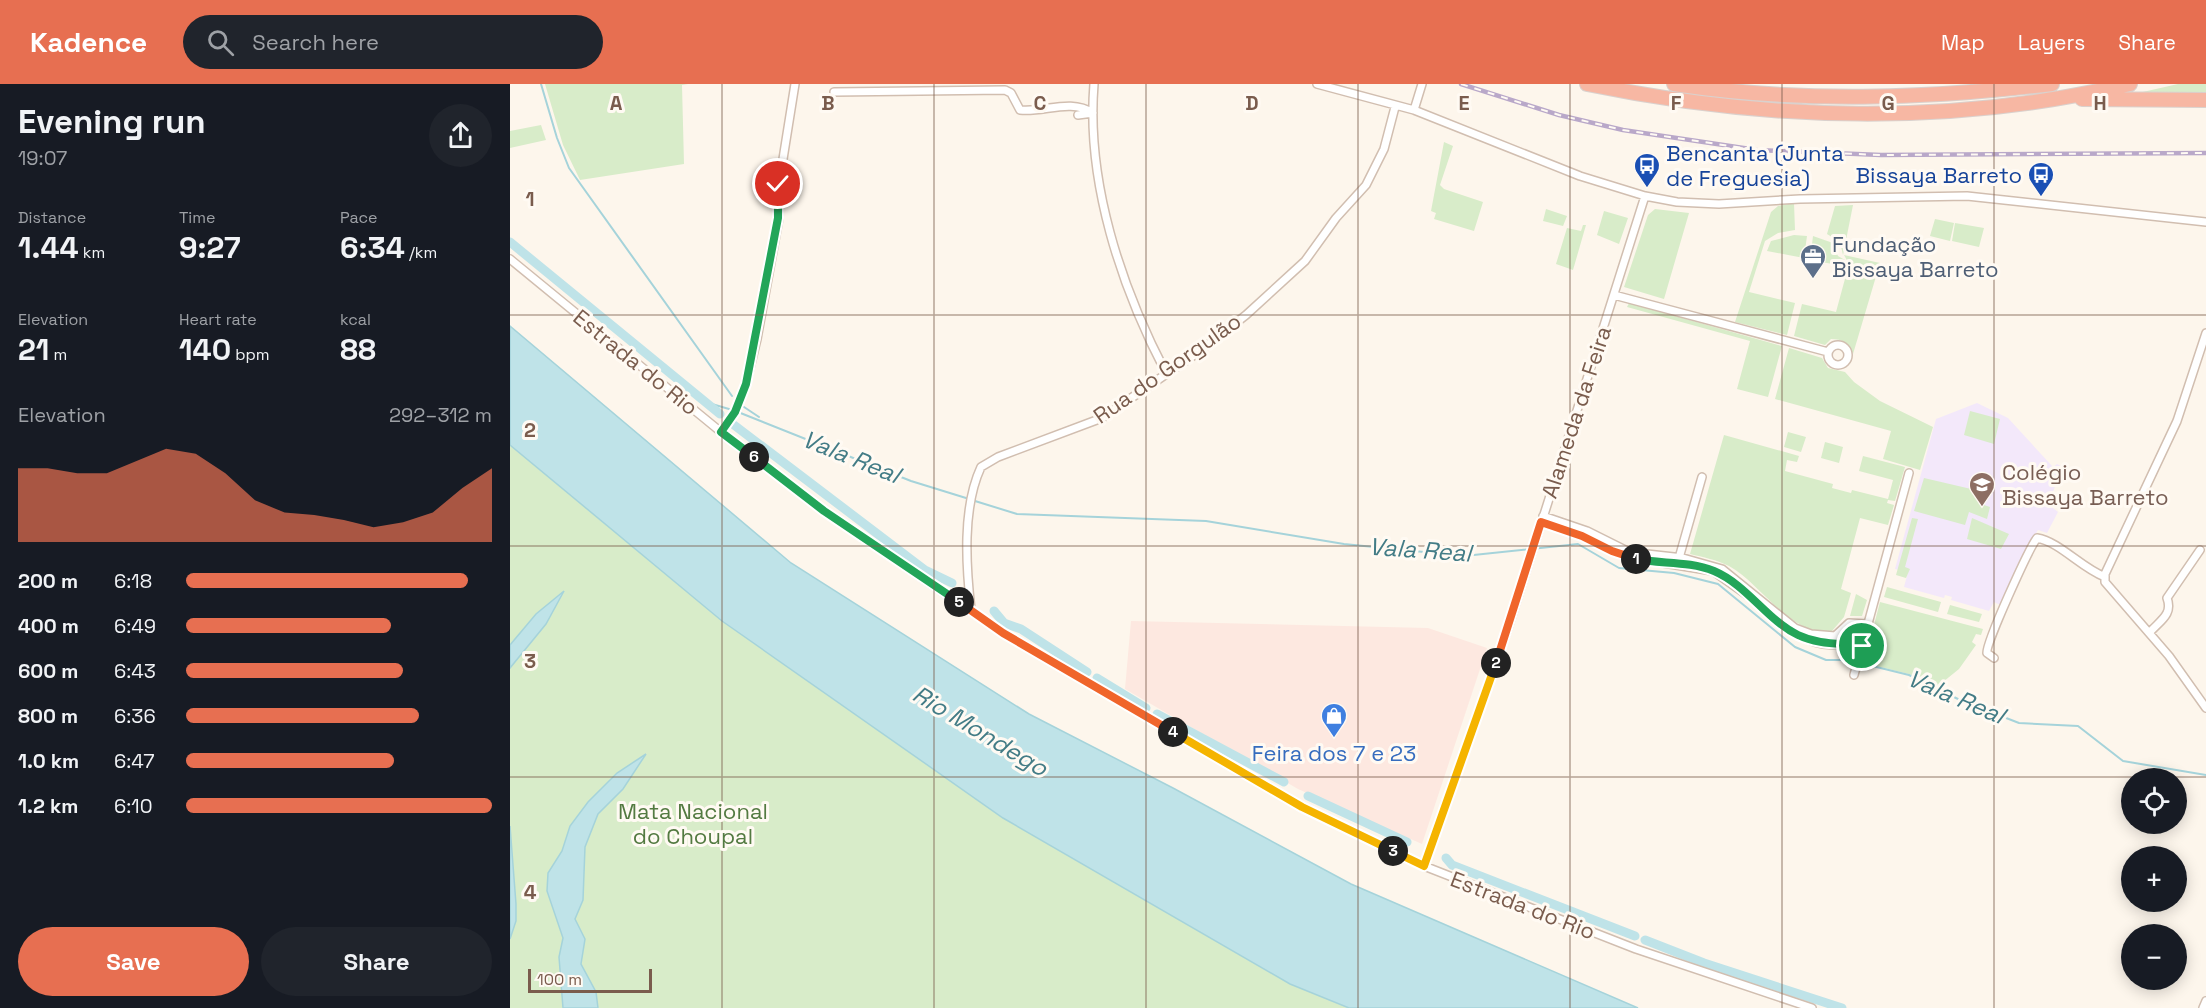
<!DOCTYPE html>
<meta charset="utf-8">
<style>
:root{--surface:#171b24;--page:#20242c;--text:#f1f3f6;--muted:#9ea1a6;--accent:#e76f51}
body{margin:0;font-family:"Space Grotesk",sans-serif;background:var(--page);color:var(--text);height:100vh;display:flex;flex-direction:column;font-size:22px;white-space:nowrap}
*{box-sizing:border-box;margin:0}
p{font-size:20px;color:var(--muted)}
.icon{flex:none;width:33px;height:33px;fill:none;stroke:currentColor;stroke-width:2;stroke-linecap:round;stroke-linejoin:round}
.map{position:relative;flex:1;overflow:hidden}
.sheet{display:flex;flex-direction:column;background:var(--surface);width:510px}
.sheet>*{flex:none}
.tools{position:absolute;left:1611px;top:684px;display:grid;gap:12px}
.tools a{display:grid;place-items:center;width:66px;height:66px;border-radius:50%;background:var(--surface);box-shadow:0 3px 15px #0003;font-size:30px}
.scale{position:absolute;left:18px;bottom:15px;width:124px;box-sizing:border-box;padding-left:6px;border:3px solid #7a5c4d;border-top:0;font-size:16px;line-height:21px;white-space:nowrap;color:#7a5c4d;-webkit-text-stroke:4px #fffaf3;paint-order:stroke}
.pin{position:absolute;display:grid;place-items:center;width:51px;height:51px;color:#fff;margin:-26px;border:3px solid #fff;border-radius:50%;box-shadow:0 2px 6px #0007}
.km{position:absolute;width:30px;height:30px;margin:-15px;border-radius:50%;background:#222;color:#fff;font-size:16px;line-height:30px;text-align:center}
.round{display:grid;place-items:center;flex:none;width:63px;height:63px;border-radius:32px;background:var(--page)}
.summary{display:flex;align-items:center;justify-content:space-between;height:102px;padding:0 18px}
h1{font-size:33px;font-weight:600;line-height:45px}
.metrics{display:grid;grid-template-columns:repeat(3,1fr);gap:9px;height:102px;padding:6px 18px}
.metrics div{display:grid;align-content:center}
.metrics b{font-size:30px;font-weight:600}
.metrics small{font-size:16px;font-weight:400}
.metrics p{font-size:16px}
.chart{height:168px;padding:12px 18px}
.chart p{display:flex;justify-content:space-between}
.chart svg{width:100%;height:108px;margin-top:6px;fill:var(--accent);opacity:.7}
.primary-button{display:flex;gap:12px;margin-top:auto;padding:12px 18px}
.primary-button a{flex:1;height:69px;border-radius:36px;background:var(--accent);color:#fff;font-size:24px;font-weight:600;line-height:69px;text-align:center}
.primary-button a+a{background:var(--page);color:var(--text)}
ul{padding:0 18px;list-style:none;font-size:20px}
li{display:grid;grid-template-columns:96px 72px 1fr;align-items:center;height:45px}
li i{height:15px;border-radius:8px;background:var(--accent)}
header{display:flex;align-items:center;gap:36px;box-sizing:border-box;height:84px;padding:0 30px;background:var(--accent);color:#fff}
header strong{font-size:28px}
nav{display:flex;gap:33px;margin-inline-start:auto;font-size:21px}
.search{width:420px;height:54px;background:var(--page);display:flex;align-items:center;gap:15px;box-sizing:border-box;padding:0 21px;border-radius:33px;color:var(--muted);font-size:22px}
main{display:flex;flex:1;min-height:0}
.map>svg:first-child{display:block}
.commercial{fill:#fde8e0}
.education{fill:#f3e8fa}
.green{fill:#d8ecc9}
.water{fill:#bfe3e8;stroke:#a5d3da;stroke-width:1.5}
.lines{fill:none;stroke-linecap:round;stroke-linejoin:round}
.stream{stroke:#a5d3da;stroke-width:2}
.canal{stroke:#bfe3e8;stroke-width:9}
.street-casing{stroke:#d1beb0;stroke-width:10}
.highway-casing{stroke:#dad1cd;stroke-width:16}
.street{stroke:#fff;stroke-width:7}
.highway{stroke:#f7b7a3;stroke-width:14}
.rail-casing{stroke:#b9a8c9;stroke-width:4.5}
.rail{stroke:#fffaf3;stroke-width:2;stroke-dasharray:7;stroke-linecap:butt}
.split-1-casing{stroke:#fff;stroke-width:12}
.split-2-casing{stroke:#fff;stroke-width:12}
.split-3-casing{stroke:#fff;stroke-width:12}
.split-4-casing{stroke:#fff;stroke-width:12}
.split-5-casing{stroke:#fff;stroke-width:12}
.split-6-casing{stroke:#fff;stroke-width:12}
.split-7-casing{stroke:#fff;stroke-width:12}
.split-1{stroke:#22a559;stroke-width:8}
.split-2{stroke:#f0652b;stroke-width:8}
.split-3{stroke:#f5b400;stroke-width:8}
.split-4{stroke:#f5b400;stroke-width:8}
.split-5{stroke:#f0652b;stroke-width:8}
.split-6{stroke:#22a559;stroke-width:8}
.split-7{stroke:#22a559;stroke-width:8}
.grid{fill:none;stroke:#7a5c4d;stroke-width:1.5;stroke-opacity:0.55}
.labels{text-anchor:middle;stroke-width:6;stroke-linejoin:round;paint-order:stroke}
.transit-label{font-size:22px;fill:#164399;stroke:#fffaf3;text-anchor:start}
.service-label{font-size:22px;fill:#4e5e75;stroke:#fffaf3;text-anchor:start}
.street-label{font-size:22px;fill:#7a5c4d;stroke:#fffaf3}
.education-label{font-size:22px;fill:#785e54;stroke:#fffaf3;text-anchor:start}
.shop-label{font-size:22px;fill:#366cbe;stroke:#fffaf3}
.park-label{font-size:22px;fill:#537a41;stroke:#fffaf3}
.water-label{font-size:24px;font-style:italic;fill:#437c86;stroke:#fffaf3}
.grid-label{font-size:20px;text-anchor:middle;font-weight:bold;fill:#7a5c4d;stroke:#fffaf3;stroke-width:6;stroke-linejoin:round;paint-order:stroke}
</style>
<header>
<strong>Kadence</strong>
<div class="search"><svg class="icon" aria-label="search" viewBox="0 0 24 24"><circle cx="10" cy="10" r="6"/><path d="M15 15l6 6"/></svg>Search here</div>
<nav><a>Map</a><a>Layers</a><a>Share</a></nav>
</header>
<main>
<section class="sheet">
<div class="summary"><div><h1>Evening run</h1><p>19:07</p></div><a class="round"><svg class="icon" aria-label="share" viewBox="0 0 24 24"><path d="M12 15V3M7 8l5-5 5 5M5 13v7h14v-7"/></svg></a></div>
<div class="metrics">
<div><p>Distance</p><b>1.44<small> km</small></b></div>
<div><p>Time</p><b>9:27</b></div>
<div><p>Pace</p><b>6:34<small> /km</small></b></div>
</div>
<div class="metrics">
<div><p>Elevation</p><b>21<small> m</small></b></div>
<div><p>Heart rate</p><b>140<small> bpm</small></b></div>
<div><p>kcal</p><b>88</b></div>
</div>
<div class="chart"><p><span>Elevation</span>292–312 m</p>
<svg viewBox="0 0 160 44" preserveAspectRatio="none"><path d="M0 44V14L10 14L20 16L30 16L40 11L50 6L60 8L70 16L80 27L90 32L100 33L110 35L120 38L130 36L140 32L150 22L160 14V44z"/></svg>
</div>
<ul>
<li><b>200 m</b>6:18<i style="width:92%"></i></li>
<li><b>400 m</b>6:49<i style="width:67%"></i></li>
<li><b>600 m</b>6:43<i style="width:71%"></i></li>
<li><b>800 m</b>6:36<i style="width:76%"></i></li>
<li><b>1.0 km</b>6:47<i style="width:68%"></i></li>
<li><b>1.2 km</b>6:10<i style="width:100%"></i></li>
</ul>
<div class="primary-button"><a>Save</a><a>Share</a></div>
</section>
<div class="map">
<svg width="1696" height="924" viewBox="0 0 1696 924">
<rect width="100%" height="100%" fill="#fdf6ec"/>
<!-- commercial -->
<path class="commercial" d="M621 537 918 544 977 564 912 760 788 705 615 605Z"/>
<!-- education -->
<path class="education" d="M1467 319 1498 334 1543 383 1547 380 1553 383 1538 420 1548 428 1537 449 1528 446 1515 467 1492 522 1484 518 1479 527 1441 516 1442 513 1435 511 1434 514 1394 503 1398 488 1385 485 1426 335Z"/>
<!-- green -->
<path class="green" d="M35 0H178L172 1 174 80 70 96 53 61Z
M1668 0H1696V13L1615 12Z
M31 41 36 56 0 64V47Z
M934 58 943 62 930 101 934 105 973 118 964 147 924 135 926 129 921 127Z
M1284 119 1285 146 1268 149 1255 157 1239 208 1285 219 1277 251 1225 238 1261 128 1268 122Z
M1343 121 1333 171 1330 158 1317 150 1325 122Z
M1036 125 1057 132 1053 142 1033 137Z
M1145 125 1179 129 1154 215 1114 203 1138 131Z
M1094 127 1118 134 1109 160 1087 151Z
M1425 135 1444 139 1440 157 1420 152Z
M1445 139 1474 144 1469 163 1442 157Z
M1073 141H1076L1063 186 1046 180 1057 144 1071 147Z
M1284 151 1297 152 1294 174 1257 167 1261 157Z
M1303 152 1323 159 1328 172 1335 176 1334 182 1300 176Z
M1334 171 1370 179 1343 270C1340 259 1332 255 1321 255L1315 261 1284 252 1292 220 1326 228 1339 180Z
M1119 219 1272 262 1258 313 1227 305 1240 257 1117 223Z
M1279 264 1312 274 1318 284 1335 288 1344 298 1370 317 1423 343 1410 386 1373 375 1381 347 1265 315Z
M1460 327 1490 335 1484 360 1454 351Z
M1278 348 1296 353 1291 368 1274 363Z
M1214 351 1289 372 1287 378 1277 376 1275 387 1323 400 1322 404 1341 409 1342 406 1378 415 1383 396 1349 387 1353 372 1395 383 1385 417 1378 416 1377 419 1384 421 1378 441 1350 434 1331 505 1341 509 1334 533 1322 547C1280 553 1252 500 1219 482 1207 476 1193 473 1180 470Z
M1315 358 1333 363 1329 379 1311 374Z
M0 361 212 537 493 734 780 900 839 924H0Z
M1414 394 1474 408 1471 420 1480 423 1477 435 1459 428 1455 441 1404 427Z
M1402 434 1408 435 1395 483 1400 485 1396 494 1386 491Z
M1462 434 1499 450 1491 465 1457 455Z
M1377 503 1431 518 1428 528 1374 513Z
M1346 510 1357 516 1352 532H1340Z
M1370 518 1473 545 1471 551 1466 550 1462 558 1466 561 1449 585 1428 602 1399 590 1354 579Z
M1440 521 1472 530 1469 538 1437 530Z"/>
<!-- water -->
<path class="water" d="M0 242 281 479 519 630 663 704 841 800 1128 924H839L780 900 493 734 212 537 0 361Z
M54 507 36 540 0 584V561L26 530Z
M136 670 113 705 88 730 75 763 73 816 65 835 75 855 71 880 86 908 88 924H53L49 873 53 854 37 807 38 789 52 767 60 742 78 718 107 689Z
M0 742 6 820V837L0 855Z"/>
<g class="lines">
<!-- stream -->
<path class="stream" d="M31 0 47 54 59 84 222 312
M195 318 219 325
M231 321 249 333
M228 328 401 397 456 414
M465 417 507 430 696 437 834 460 954 472 1068 460 1109 484 1164 489 1208 500 1285 563 1316 576H1338L1399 591 1450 616 1509 639 1568 642 1613 677 1696 691"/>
<!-- canal -->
<path class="canal" d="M0 158 210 330
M224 341 415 486 442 499
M484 527 494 539 511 545 577 588
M587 594 636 624
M647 630 774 698
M798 712 897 758
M936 774 942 781 1125 852
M1135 856 1194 879 1332 924"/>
<defs>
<path id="street" d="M584 0C576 98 611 203 656 289
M807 0 904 26 1070 92 1135 112 1167 118 1209 120 1290 115 1457 112 1696 138
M324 8 495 6 501 9 510 26C534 29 560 14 583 29L568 31
M904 26 912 0
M0 175 211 348 314 427 493 549 792 723 914 782 1126 865 1302 924
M1104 211 1318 268
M1696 249 1667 337 1595 490V498L1659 572 1696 624
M1318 271a10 10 0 1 1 20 0a10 10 0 1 1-20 0Z
M211 348 225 328 236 300 247 255 269 134V100L285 0
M1033 432 1077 447 1119 468 1173 474 1212 485 1285 544 1301 550 1325 552 1339 539 1357 540
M1031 438 1072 452 1116 473 1203 487 1237 511
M1169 474 1192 393
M461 526C456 482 452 424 471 383L488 373 592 334 687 269 736 231 795 177 826 134 856 101 874 65 885 23
M1255 526C1274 542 1296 561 1323 561 1333 561 1341 561 1351 562
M1640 548C1651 536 1663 530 1657 514L1690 466
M1484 574 1477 569C1475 561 1519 464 1527 454 1550 458 1570 483 1595 493
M1344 591 1399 389
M914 782 999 541 1135 112
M1693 924 1696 917"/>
<path id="highway" d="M1077 0C1256 37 1442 42 1620 0
M1164 0C1291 19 1416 15 1542 0
M1572 15 1696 16"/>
</defs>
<!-- street casing -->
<use href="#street" class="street-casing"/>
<!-- highway casing -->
<use href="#highway" class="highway-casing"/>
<!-- street -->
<use href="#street" class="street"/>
<!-- highway -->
<use href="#highway" class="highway"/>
<defs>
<path id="rail" d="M951 0 1049 31 1113 46 1247 66 1371 71 1696 69"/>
</defs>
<!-- rail casing -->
<use href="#rail" class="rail-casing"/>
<!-- rail -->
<use href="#rail" class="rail"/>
</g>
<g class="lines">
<defs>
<path id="split-1" d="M1126 475C1152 480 1179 477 1204 487 1237 501 1257 536 1288 551 1309 561 1330 559 1352 562"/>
<path id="split-2" d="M986 579 1031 438 1072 452 1102 467 1126 475"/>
<path id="split-3" d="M883 767 914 782 986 579"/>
<path id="split-4" d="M663 648 792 723 883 767"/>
<path id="split-5" d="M449 518 493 549 663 648"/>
<path id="split-6" d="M244 373 314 427 449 518"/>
<path id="split-7" d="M244 373 211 348 225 328 236 300 268 134V100"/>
</defs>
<!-- split-1 casing -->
<use href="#split-1" class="split-1-casing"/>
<!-- split-2 casing -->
<use href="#split-2" class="split-2-casing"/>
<!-- split-3 casing -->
<use href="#split-3" class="split-3-casing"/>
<!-- split-4 casing -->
<use href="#split-4" class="split-4-casing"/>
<!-- split-5 casing -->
<use href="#split-5" class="split-5-casing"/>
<!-- split-6 casing -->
<use href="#split-6" class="split-6-casing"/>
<!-- split-7 casing -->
<use href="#split-7" class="split-7-casing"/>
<!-- split-1 -->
<use href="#split-1" class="split-1"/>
<!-- split-2 -->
<use href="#split-2" class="split-2"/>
<!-- split-3 -->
<use href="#split-3" class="split-3"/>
<!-- split-4 -->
<use href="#split-4" class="split-4"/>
<!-- split-5 -->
<use href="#split-5" class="split-5"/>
<!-- split-6 -->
<use href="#split-6" class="split-6"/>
<!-- split-7 -->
<use href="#split-7" class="split-7"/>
</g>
<!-- grid -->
<path class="grid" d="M212 0V924M424 0V924M636 0V924M848 0V924M1060 0V924M1272 0V924M1484 0V924M0 231H1696M0 462H1696M0 693H1696"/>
<!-- icons -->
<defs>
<symbol id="bus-pin" viewBox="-11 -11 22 30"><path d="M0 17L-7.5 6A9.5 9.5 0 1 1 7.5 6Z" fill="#1a4fb4" stroke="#fffaf3"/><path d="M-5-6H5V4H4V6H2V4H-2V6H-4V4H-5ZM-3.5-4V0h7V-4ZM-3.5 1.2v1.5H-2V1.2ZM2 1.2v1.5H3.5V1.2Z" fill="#fff"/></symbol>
<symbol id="office-pin" viewBox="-11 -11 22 30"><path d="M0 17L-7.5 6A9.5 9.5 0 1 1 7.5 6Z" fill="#5c6f8a" stroke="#fffaf3"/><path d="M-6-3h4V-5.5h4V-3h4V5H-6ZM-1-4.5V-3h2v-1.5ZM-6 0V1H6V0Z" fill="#fff"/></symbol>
<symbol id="school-pin" viewBox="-11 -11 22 30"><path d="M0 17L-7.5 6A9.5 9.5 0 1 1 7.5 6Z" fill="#8d6e63" stroke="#fffaf3"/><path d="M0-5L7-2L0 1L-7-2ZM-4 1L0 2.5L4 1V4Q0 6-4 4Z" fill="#fff"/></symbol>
<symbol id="shop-pin" viewBox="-11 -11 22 30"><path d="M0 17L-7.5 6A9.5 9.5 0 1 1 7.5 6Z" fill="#3f7fe0" stroke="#fffaf3"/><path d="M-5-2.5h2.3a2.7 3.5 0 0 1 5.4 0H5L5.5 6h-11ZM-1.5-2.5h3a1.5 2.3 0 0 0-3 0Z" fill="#fff"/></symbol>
</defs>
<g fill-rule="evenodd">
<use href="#bus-pin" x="1122" y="67" width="30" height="40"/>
<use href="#bus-pin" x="1516" y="76" width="30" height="40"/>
<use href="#office-pin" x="1288" y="158" width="30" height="40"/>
<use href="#school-pin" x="1457" y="386" width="30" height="40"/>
<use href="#shop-pin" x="809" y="617" width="30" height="40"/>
</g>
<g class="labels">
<!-- transit labels -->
<g class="transit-label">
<text x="1156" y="77">Bencanta (Junta<tspan x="1156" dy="25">de Freguesia)</tspan></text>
<text x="1512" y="99" text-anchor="end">Bissaya Barreto</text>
</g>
<!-- service labels -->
<g class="service-label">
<text x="1322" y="168">Fundação<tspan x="1322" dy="25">Bissaya Barreto</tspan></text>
</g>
<!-- street labels -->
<g class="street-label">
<text transform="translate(126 278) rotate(39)" y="8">Estrada do Rio</text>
<text transform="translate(657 284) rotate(-35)" y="8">Rua do Gorgulão</text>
<text transform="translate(1066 328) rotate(-72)" y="8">Alameda da Feira</text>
<text transform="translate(1013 821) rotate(21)" y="8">Estrada do Rio</text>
</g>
<!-- education labels -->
<g class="education-label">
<text x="1492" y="396">Colégio<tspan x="1492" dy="25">Bissaya Barreto</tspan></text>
</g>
<!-- shop labels -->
<g class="shop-label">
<text x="824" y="677">Feira dos 7 e 23</text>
</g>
<!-- park labels -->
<g class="park-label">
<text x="183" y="735">Mata Nacional<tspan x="183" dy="25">do Choupal</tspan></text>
</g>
<!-- water labels -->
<g class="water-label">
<text transform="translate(341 373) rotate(22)" y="8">Vala Real</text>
<text transform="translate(910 466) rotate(4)" y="8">Vala Real</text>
<text transform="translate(1446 613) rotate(23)" y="8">Vala Real</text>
<text transform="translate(470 647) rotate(31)" y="8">Rio Mondego</text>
</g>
</g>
<g class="grid-label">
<text x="106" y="26">A</text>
<text x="318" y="26">B</text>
<text x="530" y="26">C</text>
<text x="742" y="26">D</text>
<text x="954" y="26">E</text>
<text x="1166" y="26">F</text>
<text x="1378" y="26">G</text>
<text x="1590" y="26">H</text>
<text x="20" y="122">1</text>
<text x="20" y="353">2</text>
<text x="20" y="584">3</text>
<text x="20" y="815">4</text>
</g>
</svg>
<div class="tools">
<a><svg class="icon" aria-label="locate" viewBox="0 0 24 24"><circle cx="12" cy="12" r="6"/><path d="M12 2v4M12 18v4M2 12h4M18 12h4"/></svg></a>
<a>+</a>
<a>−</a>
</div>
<div class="scale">100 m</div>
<div class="pin" style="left:1352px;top:562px;background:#1e9e55"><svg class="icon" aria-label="arrive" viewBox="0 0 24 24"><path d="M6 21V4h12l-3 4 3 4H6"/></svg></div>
<div class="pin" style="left:268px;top:100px;background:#d93025"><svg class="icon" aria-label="check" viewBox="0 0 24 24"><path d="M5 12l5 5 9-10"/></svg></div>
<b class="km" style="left:1126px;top:475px">1</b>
<b class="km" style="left:986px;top:579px">2</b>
<b class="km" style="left:883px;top:767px">3</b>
<b class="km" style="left:663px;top:648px">4</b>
<b class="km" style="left:449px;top:518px">5</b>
<b class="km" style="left:244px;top:373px">6</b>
</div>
</main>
